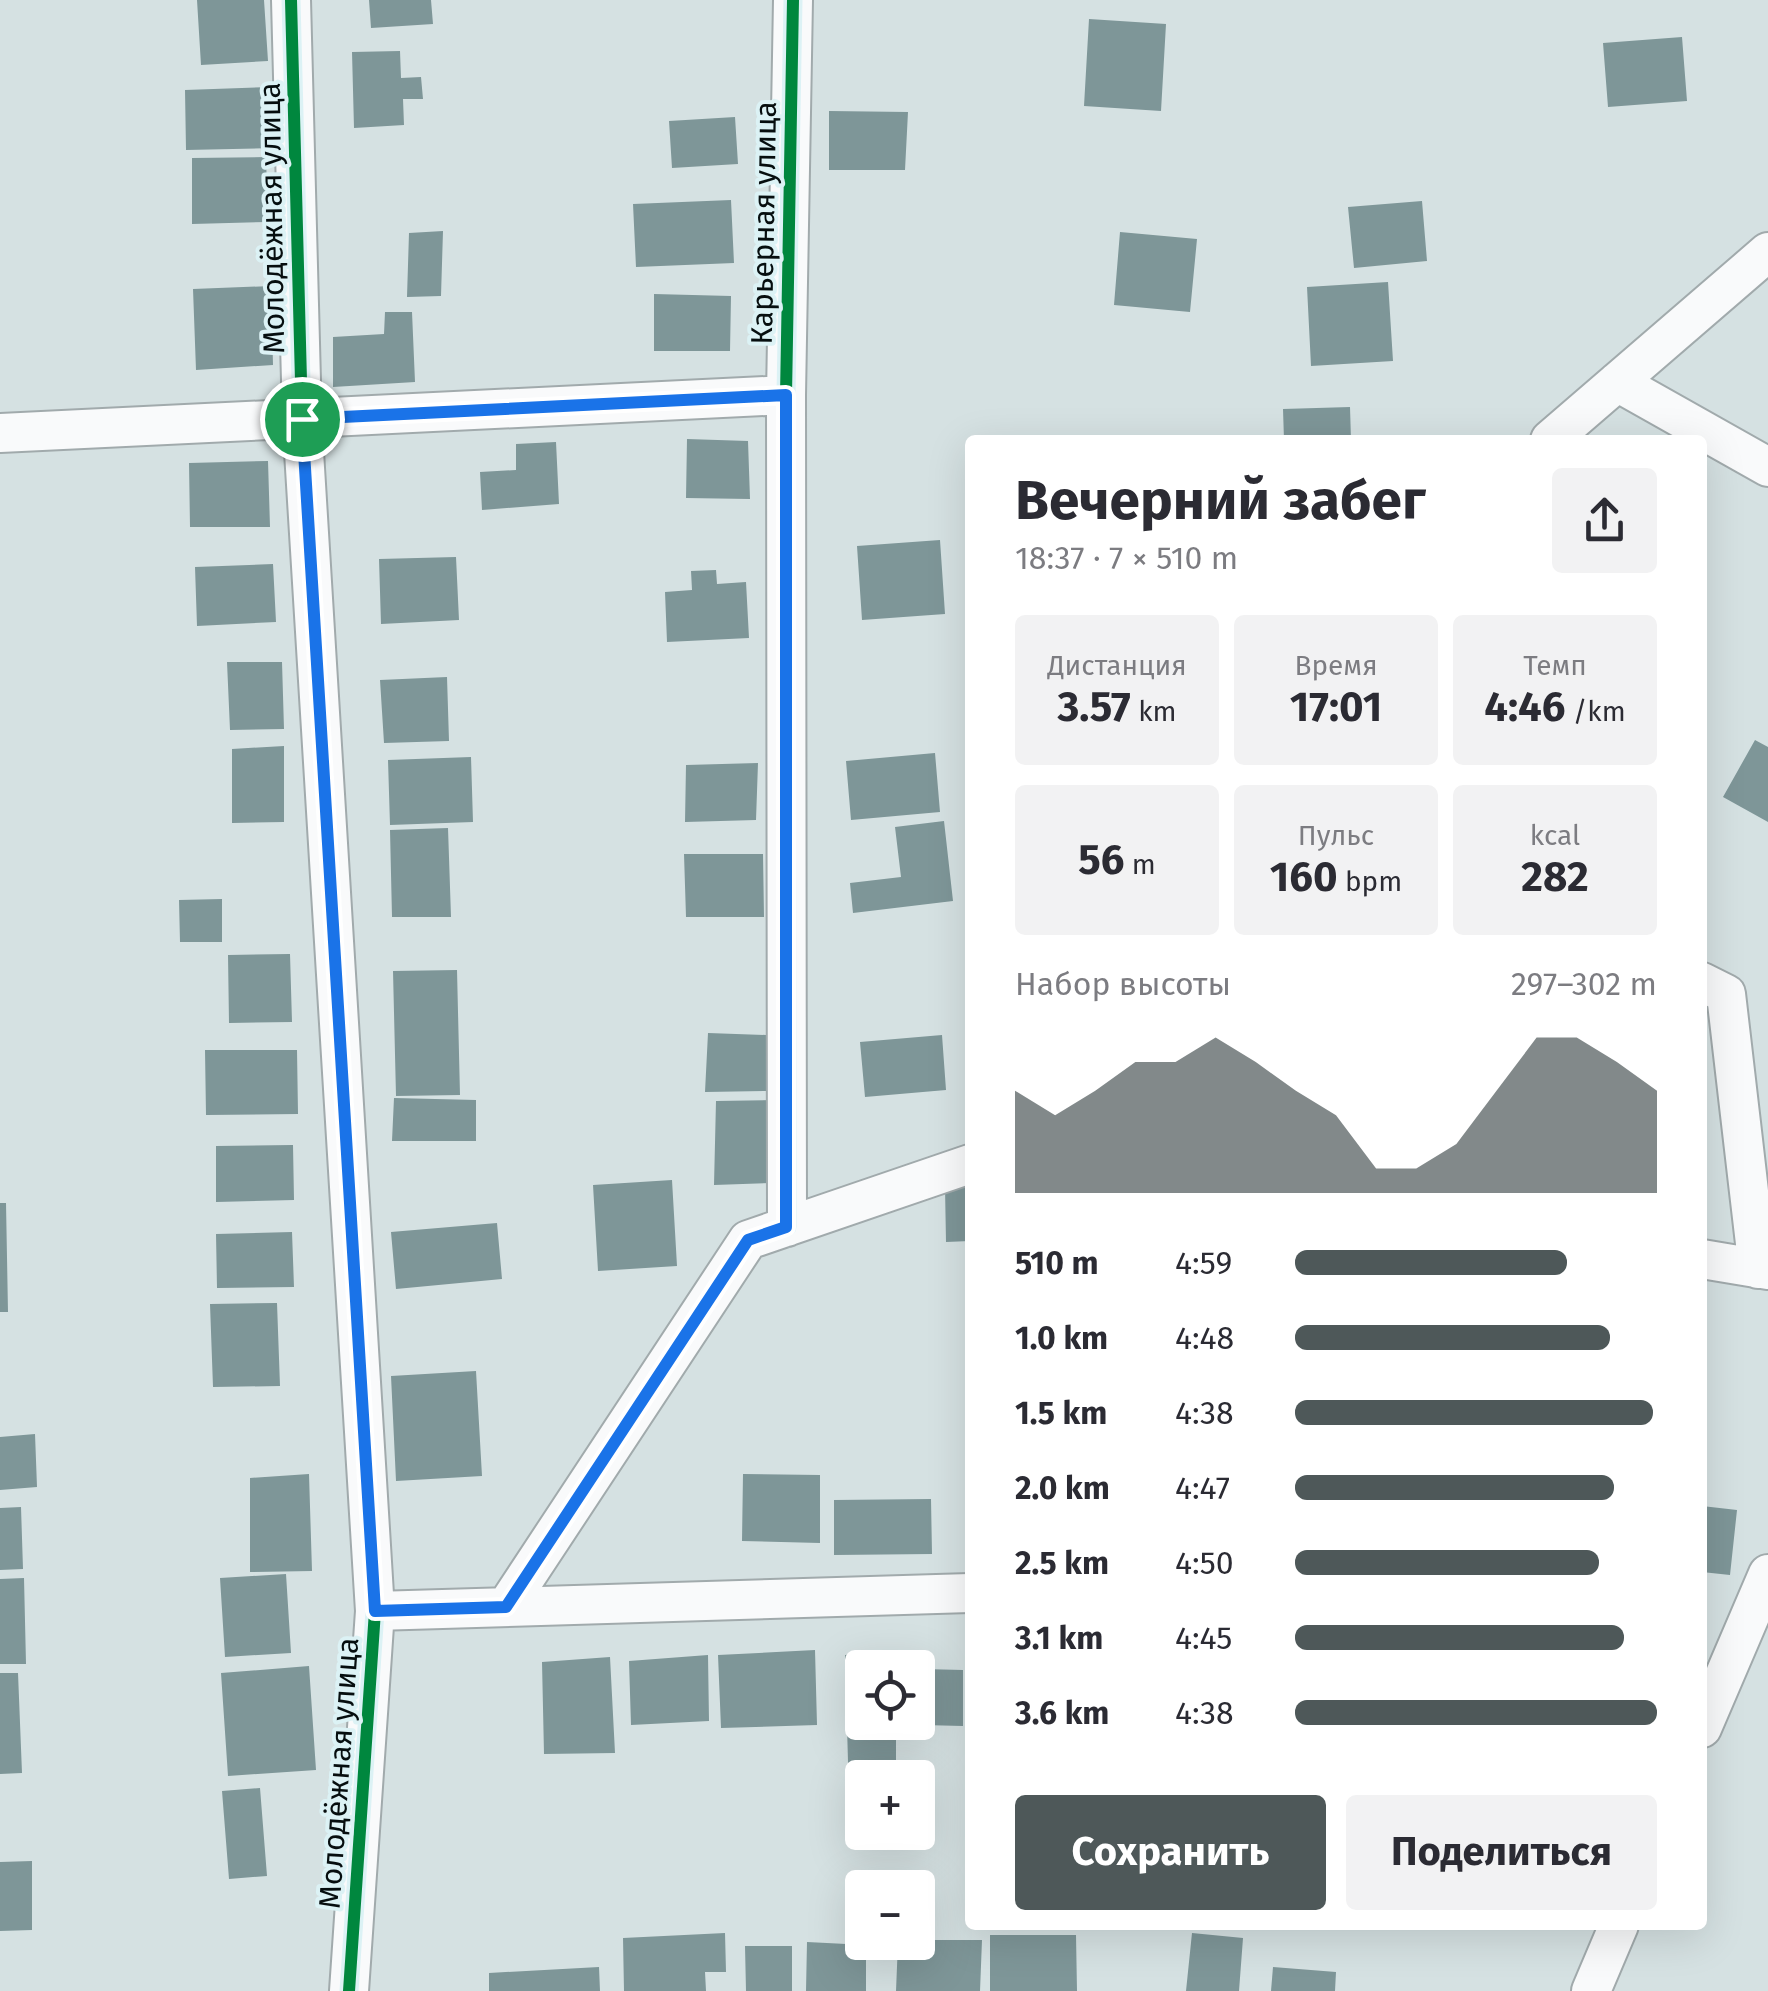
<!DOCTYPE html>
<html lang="ru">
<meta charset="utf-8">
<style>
:root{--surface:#fff;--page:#f2f2f3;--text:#2b2b33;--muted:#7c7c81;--accent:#4e5859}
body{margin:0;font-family:"Fira Sans",sans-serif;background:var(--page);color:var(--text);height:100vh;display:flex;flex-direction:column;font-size:38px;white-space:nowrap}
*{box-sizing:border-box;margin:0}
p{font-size:32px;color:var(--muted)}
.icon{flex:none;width:55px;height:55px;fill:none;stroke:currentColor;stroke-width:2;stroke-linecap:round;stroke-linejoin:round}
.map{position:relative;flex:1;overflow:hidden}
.side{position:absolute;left:965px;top:435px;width:742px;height:1495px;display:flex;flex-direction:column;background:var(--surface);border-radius:10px;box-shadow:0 10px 40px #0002}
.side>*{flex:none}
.controls{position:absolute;left:845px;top:1650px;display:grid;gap:20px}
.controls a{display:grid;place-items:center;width:90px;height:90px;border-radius:10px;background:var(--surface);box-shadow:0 10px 40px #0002;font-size:50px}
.pin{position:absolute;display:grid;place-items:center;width:85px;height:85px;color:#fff;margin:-42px;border:5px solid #fff;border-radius:50%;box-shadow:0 2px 10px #0007}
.round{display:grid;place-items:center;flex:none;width:105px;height:105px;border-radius:10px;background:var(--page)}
.headline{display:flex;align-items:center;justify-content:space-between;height:170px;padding:0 50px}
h1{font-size:55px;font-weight:700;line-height:75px}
.stats{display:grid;grid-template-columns:repeat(3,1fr);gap:15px;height:170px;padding:10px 50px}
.stats div{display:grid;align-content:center;border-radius:10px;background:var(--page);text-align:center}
.stats b{font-size:42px;font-weight:700}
.stats small{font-size:28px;font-weight:400}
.stats p{font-size:28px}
.chart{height:280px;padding:20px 50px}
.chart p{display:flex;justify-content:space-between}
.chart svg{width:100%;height:180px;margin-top:10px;fill:var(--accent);opacity:.7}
.action{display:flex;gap:20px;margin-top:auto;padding:20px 50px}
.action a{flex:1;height:115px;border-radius:10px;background:var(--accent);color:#fff;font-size:40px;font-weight:700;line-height:115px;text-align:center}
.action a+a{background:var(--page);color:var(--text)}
ul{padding:0 50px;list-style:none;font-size:32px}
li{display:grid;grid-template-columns:160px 120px 1fr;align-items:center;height:75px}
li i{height:25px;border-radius:12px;background:var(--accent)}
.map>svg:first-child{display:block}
.building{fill:#7e9698}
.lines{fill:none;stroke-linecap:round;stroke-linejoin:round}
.minor-casing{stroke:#a1aaac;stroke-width:42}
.minor{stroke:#f9fafb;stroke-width:38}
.cycleway-casing{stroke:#dcf2f5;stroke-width:19}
.cycleway{stroke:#00873e;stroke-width:12}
.route-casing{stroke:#fff;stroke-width:20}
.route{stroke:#1a73e8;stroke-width:12}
.labels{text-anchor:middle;stroke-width:8;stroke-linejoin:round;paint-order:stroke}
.street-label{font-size:30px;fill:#060e0f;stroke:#dcf2f5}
</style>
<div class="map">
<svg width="1768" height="1991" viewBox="0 0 1768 1991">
<rect width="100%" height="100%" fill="#d5e1e2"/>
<!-- building -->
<path class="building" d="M197 0H264L268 61 201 65Z
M369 0H431L433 24 371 28Z
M1089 19 1166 24 1161 111 1084 106Z
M1682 37 1687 101 1608 107 1603 43Z
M400 51 401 78 421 77 423 99H403L404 125 354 128 352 52Z
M271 87 273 148 186 150 185 90Z
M829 111 908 112 905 170H829Z
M735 117 738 164 672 168 669 121Z
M266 157 268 222 192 224V158Z
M731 200 734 263 636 267 633 204Z
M1422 201 1427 261 1354 268 1348 207Z
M443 231 441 296 407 297 409 233Z
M1120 232 1197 239 1190 312 1114 305Z
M1388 282 1393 361 1311 366 1307 287Z
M271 286 273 365 196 370 193 289Z
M654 294 731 296 730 351H654Z
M385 312H412L415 382 333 387V337L384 334Z
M1350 407 1351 440H1284L1283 409Z
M687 439 748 441 750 499 686 498Z
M556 442 559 504 482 510 480 472 516 470V444Z
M268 461 270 527H190L189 463Z
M940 540 945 614 862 620 857 546Z
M456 557 459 620 381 624 379 559Z
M273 564 276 622 197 626 195 567Z
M716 570 717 584 746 582 749 638 667 642 665 592 692 590 691 571Z
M227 662H282L284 729 230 730Z
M447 677 449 741 384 743 380 680Z
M1755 740 1768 747V822L1723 797Z
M284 746V822L232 823V749Z
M935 753 940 812 851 820 846 761Z
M471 757 473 822 390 825 388 760Z
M758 763 756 820 685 822 686 765Z
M944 821 953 901 853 913 850 883 901 877 895 827Z
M448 828 451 917H392L390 830Z
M684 854H763L764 917H686Z
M222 899V942H180L179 900Z
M290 954 292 1022 229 1023 228 955Z
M457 970 460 1095 396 1096 393 971Z
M708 1033 766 1035 768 1091 705 1092Z
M942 1035 946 1090 865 1097 860 1042Z
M205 1050H297L298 1114 206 1115Z
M394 1098 476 1100V1141H392Z
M774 1100 773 1183 714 1185 716 1101Z
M293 1145 294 1200 216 1202V1146Z
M672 1180 677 1266 598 1271 593 1185Z
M970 1186V1241L946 1242 945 1187Z
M0 1203H6L8 1312H0Z
M497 1223 502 1279 396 1289 391 1232Z
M292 1232 294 1287 217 1288 216 1234Z
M277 1303 280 1386 213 1387 210 1304Z
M476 1371 482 1476 396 1481 391 1376Z
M35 1434 37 1487 0 1490V1437Z
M309 1474 312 1571 250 1572V1478Z
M743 1474 820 1475V1543L742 1541Z
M931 1499 932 1554 834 1555V1500Z
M1702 1506 1737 1510 1730 1575 1702 1572Z
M21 1507 23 1569 0 1570V1508Z
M286 1574 291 1653 225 1657 220 1578Z
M24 1578 26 1664H0V1579Z
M815 1650 817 1725 721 1728 718 1655Z
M895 1651V1668H862V1722H896V1778H862V1797H849L845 1655Z
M708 1655 709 1721 631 1725 629 1661Z
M610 1657 615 1753 544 1754 542 1662Z
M309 1666 316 1770 228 1776 221 1673Z
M922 1669 963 1670V1726L923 1725Z
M0 1673H18L22 1773 0 1774Z
M260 1788 267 1876 229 1879 222 1791Z
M32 1861V1930L0 1931V1862Z
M725 1933 726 1972H705L706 1991H624L623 1938Z
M1192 1933 1243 1938 1239 1991H1186Z
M990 1935H1076L1077 1991H990Z
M918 1940H982L980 1991H896L898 1942Z
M807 1942 866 1945V1991H806Z
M745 1946H792V1991H746Z
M599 1967 600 1991H489V1973Z
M1273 1967 1336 1972 1335 1991H1271Z"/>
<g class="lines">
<defs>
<path id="minor" d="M291 0 302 419 375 1611 349 1991
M1617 382 1768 467
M0 433 786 395
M1550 440 1768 252
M1702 982 1726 994 1758 1269
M787 1227 786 395 793 0
M1702 1259 1768 1270
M506 1607 748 1240 970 1164
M375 1611 970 1593
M1702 1728 1768 1574
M1591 1991 1619 1925"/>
</defs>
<!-- minor casing -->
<use href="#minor" class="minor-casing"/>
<!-- minor -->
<use href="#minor" class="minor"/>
<defs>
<path id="cycleway" d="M291 0 302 419 375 1611 349 1991
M787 1227 786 395 793 0"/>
</defs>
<!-- cycleway casing -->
<use href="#cycleway" class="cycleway-casing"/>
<!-- cycleway -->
<use href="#cycleway" class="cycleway"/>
</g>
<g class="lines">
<defs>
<path id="route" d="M786 395V1227L748 1240 506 1607 375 1611 302 419Z"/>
</defs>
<!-- route casing -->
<use href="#route" class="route-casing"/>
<!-- route -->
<use href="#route" class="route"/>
</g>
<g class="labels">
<!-- street labels -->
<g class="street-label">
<text transform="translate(272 218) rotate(-91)" y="10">Молодёжная улица</text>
<text transform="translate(764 223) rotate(-89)" y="10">Карьерная улица</text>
<text transform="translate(339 1773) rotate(-86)" y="10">Молодёжная улица</text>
</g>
</g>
</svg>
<div class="controls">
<a><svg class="icon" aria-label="locate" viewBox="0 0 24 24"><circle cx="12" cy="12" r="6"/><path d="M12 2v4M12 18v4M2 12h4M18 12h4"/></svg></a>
<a>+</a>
<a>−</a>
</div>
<div class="pin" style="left:302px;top:419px;background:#1e9e55"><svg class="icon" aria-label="arrive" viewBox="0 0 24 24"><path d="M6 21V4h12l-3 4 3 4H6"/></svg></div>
<section class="side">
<div class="headline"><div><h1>Вечерний забег</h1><p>18:37 · 7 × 510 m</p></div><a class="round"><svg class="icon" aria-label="share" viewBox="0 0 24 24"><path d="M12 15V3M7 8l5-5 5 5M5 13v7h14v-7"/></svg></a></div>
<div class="stats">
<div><p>Дистанция</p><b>3.57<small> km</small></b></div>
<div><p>Время</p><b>17:01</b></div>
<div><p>Темп</p><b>4:46<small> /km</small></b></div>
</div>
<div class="stats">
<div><b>56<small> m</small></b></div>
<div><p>Пульс</p><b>160<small> bpm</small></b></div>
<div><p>kcal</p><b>282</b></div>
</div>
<div class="chart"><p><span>Набор высоты</span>297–302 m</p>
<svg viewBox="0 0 160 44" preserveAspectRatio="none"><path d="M0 44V19L10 25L20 19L30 12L40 12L50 6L60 12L70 19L80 25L90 38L100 38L110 32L120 19L130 6L140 6L150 12L160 19V44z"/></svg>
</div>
<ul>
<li><b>510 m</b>4:59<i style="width:75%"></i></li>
<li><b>1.0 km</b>4:48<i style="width:87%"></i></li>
<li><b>1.5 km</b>4:38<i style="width:99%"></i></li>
<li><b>2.0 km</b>4:47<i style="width:88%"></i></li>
<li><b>2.5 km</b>4:50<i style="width:84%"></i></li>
<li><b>3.1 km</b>4:45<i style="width:91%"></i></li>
<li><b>3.6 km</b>4:38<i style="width:100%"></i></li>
</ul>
<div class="action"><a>Сохранить</a><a>Поделиться</a></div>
</section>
</div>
